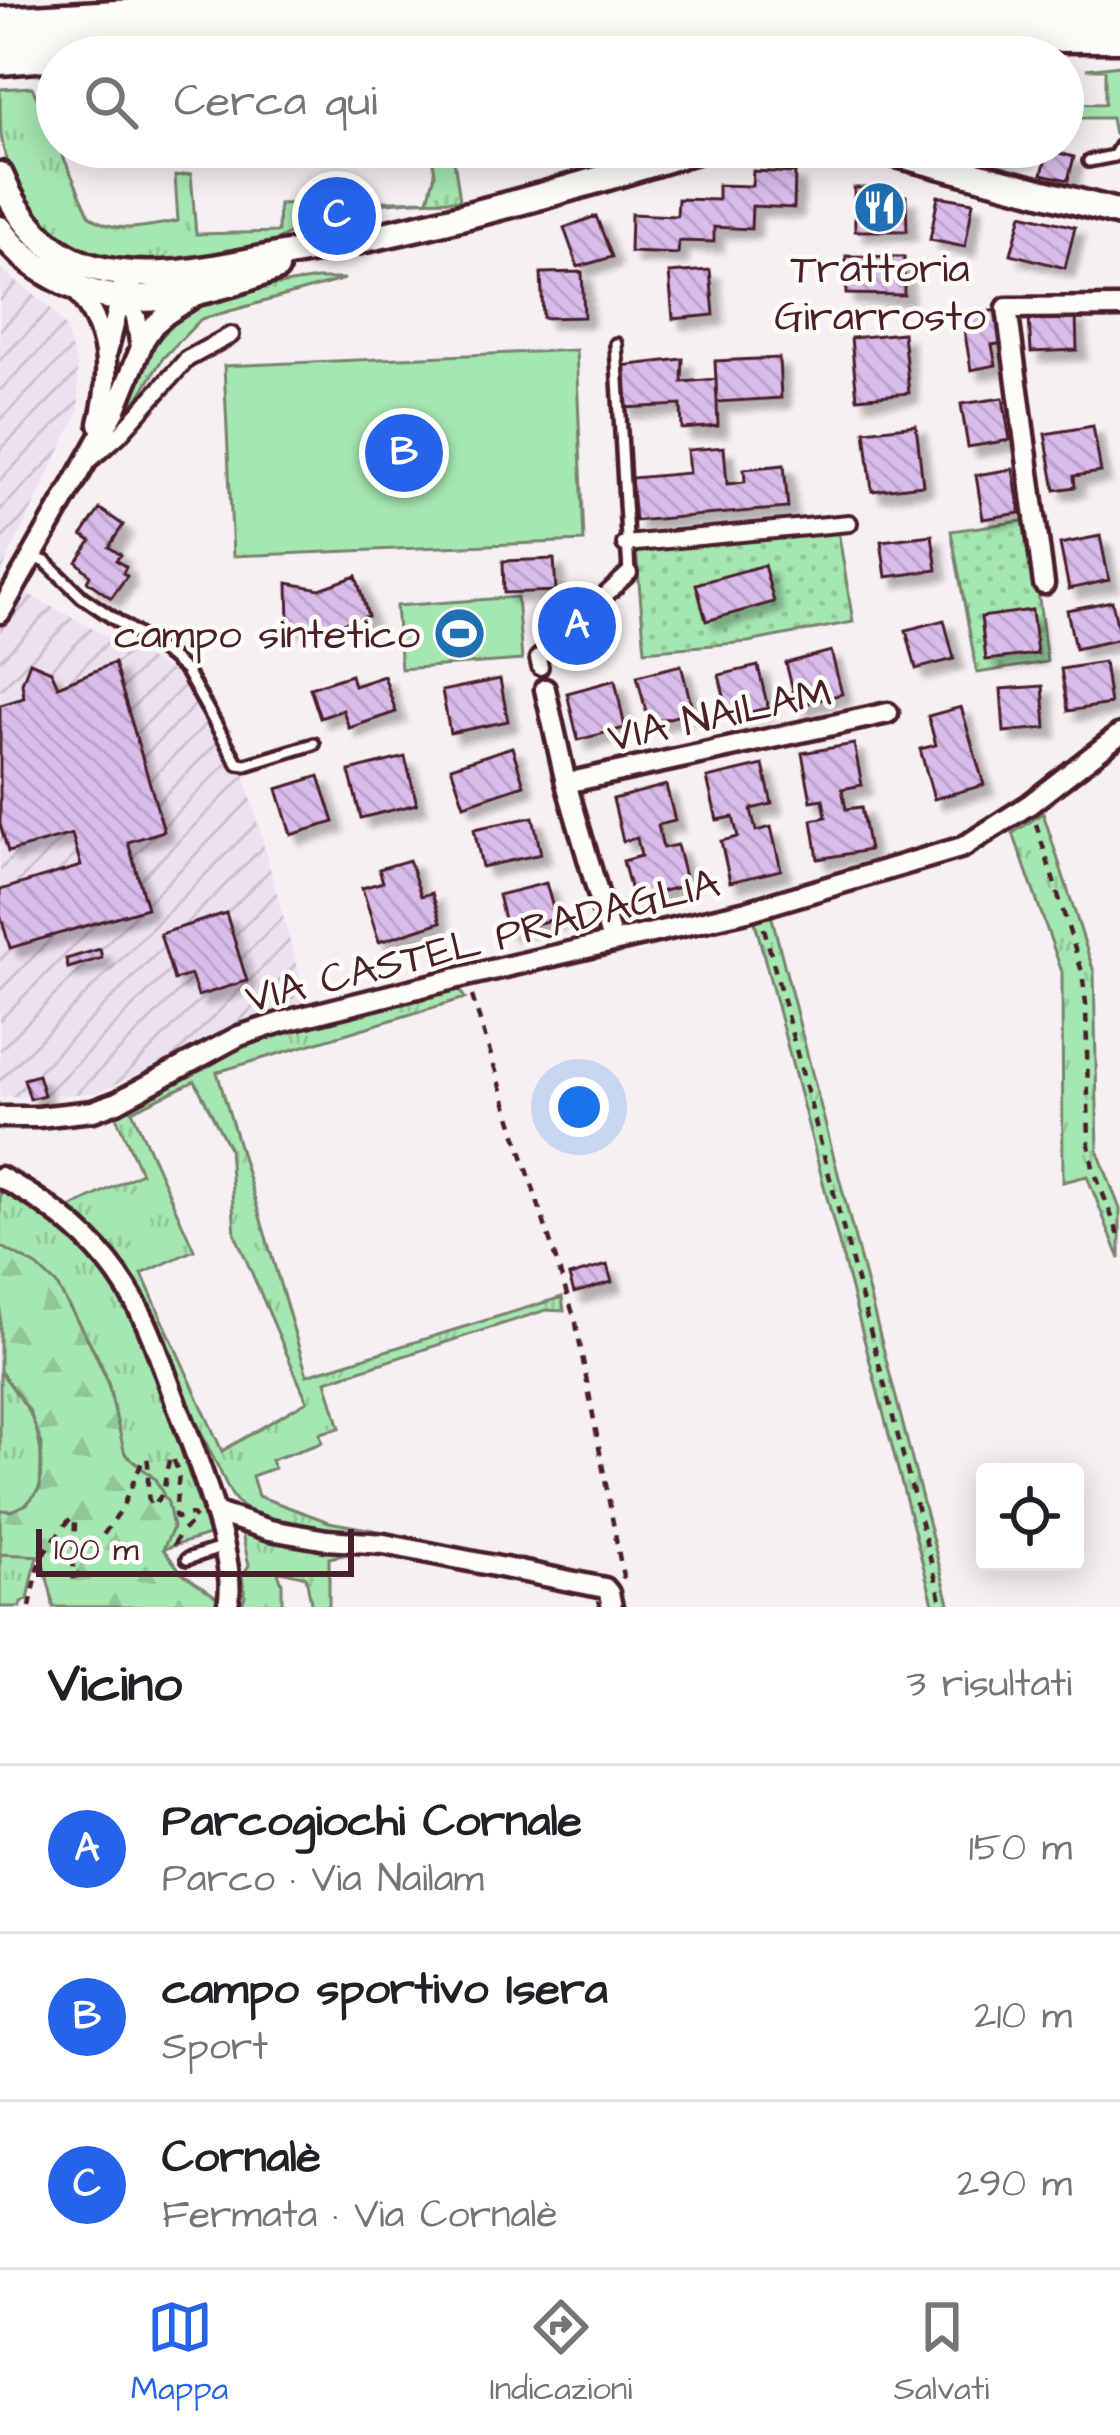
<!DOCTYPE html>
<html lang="it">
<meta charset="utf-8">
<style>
body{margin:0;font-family:"Architects Daughter",sans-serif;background:#f2f2f2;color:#202124}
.controls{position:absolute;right:36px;bottom:36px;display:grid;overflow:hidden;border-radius:12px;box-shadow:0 6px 30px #0003}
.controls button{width:108px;height:108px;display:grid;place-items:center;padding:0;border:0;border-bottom:3px solid #e0e0e0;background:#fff;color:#202124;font:60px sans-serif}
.scale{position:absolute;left:36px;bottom:30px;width:318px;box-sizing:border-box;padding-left:12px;border:6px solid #4a1f2b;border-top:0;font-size:33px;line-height:42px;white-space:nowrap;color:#4a1f2b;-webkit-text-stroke:9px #fdfcf7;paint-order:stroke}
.you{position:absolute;left:579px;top:1107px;width:42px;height:42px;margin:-30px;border:9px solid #fff;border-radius:50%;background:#1a73e8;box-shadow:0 0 0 18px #1a73e833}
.badge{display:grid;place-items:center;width:78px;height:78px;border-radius:50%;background:#2563eb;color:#fff;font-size:39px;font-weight:700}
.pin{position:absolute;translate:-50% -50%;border:6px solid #fff;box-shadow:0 3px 12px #0006}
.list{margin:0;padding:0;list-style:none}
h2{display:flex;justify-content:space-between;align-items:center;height:156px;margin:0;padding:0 48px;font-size:51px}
h2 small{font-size:39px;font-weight:400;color:#757577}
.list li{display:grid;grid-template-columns:78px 1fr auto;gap:36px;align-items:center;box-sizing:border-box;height:168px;padding:0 48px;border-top:3px solid #e0e0e0}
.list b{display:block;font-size:45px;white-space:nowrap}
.list p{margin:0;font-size:39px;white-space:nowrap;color:#757577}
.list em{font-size:39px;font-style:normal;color:#757577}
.icon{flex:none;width:66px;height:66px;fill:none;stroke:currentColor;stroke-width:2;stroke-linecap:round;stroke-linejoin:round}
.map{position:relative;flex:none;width:1120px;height:1607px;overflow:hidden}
.search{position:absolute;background:#fff;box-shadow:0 6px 30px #0003;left:36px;right:36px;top:36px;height:132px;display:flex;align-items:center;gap:30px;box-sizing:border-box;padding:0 42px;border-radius:66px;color:#757577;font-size:45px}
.sheet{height:660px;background:#fff}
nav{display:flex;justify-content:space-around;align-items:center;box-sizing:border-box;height:168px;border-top:3px solid #e0e0e0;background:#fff;font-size:33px;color:#757577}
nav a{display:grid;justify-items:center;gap:6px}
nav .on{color:#2563eb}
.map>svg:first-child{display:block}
.industrial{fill:url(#industrial-furrows)}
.grass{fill:url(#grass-tufts);stroke:#78836e;stroke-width:3;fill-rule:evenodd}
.forest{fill:url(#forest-firs);stroke:#78836e;stroke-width:3}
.garden{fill:url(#garden-dots);stroke:#78836e;stroke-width:3}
.pitch{fill:#a5e7b1;stroke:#78836e;stroke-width:3}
.building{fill:url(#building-back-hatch);stroke:#4a1f2b;stroke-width:3;filter:url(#shadow)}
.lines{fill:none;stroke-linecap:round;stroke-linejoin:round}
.service-casing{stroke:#4a1f2b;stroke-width:18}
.pedestrian-casing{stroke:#4a1f2b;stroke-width:22}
.minor-casing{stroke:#4a1f2b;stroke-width:27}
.tertiary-casing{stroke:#4a1f2b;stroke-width:33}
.motorway-casing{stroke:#4a1f2b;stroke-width:45}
.path{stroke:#4a1f2b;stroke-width:4.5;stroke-dasharray:9 9;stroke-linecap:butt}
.service{stroke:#fdfcf7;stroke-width:9}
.pedestrian{stroke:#fdfcf7;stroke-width:14}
.minor{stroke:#fdfcf7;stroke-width:18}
.tertiary{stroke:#fdfcf7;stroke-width:24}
.motorway{stroke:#fdfcf7;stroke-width:36}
.labels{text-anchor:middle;stroke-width:9;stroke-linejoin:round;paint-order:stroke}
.poi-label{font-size:42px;fill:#4a1f2b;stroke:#fdfcf7}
.street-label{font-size:42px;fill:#4a1f2b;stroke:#fdfcf7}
</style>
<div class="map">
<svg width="1120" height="1607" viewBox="0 0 1120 1607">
<defs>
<pattern id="industrial-furrows" width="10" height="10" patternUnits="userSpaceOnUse" patternTransform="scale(3)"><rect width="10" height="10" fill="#ede0f1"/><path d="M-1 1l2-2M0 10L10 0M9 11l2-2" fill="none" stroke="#cdc0cf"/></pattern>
<pattern id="grass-tufts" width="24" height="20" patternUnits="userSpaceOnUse" patternTransform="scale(3)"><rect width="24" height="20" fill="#a5e7b1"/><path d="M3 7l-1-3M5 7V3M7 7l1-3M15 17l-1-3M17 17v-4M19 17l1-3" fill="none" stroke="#90c698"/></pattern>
<pattern id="forest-firs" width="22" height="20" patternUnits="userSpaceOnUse" patternTransform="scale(3)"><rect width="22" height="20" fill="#a5e7b1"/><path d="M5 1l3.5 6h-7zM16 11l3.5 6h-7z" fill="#90c698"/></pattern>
<pattern id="garden-dots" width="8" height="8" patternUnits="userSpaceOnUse" patternTransform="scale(3)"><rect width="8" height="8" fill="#a5e7b1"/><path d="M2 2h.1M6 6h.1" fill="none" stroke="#90c698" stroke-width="1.8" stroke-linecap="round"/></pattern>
<pattern id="building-back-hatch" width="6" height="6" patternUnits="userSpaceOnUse" patternTransform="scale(3)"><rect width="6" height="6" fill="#d9bcea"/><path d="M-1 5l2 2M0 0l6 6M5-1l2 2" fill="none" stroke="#bca1c9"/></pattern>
<filter id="shadow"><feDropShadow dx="9" dy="9" stdDeviation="3" flood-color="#0004"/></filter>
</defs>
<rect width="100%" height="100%" fill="#f6eff4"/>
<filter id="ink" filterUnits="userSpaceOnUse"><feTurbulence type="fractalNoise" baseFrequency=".00833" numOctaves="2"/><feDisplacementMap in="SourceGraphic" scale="24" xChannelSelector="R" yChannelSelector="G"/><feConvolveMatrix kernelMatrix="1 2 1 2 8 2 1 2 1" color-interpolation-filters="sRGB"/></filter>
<g filter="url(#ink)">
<!-- industrial -->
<path class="industrial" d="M0 269 50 307 65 327 77 367 79 411 0 575Z
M0 579 177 674 232 730 308 1007 239 1028 96 1093 0 1097Z"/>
<!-- grass -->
<path class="grass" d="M1120 65V134H1114L1111 118H1064L1063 103 1105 104V69H1086Z
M32 87 90 216C116 236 148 226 178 221L175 176 191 174 196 234 278 232 279 204 428 200 435 174 431 147H452L460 200C426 200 391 201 358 207 341 211 322 215 306 224 292 231 280 241 265 245 155 276 22 277 1 135 0 120 0 104 0 89Z
M317 279H345L201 319 163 358 130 411C129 390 140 367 151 350 193 290 250 290 317 279Z
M570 593 610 594 611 603 594 613 595 648 578 652 561 637 559 615 571 602Z
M1043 813 1094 972 1098 1152 1120 1209V1259L1087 1176 1063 1182 1062 972 1013 833Z
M771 914 950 1607H934L754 918Z
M457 987 465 998 217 1072 307 1375 562 1297 564 1311 546 1310 326 1381 340 1428 320 1433 322 1443 271 1460 274 1468 252 1476 258 1496 329 1522 390 1533C349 1531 279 1532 245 1509 229 1498 225 1479 216 1463 170 1376 153 1271 70 1208L141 1173 114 1112 244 1043ZM195 1081 229 1148 235 1234 307 1401 222 1451 142 1274 194 1250 132 1111Z
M0 1188C112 1247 141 1322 177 1438 187 1470 199 1502 209 1535L163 1549 155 1479C146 1472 132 1464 126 1455 117 1441 113 1400 108 1382 93 1337 42 1265 0 1246Z
M0 1371C26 1402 43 1427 41 1468 41 1480 42 1486 34 1496 25 1507 15 1512 0 1510Z
M245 1529 358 1552 329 1558V1607H312L306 1577 277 1570 282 1583V1607H241L245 1596 242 1576 249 1565 242 1533Z
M0 1554 42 1555 36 1560 28 1600 21 1602 20 1607H0Z"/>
<!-- forest -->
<path class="forest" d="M0 1246 37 1266 56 1284 90 1343 107 1380 125 1454 155 1479 168 1503 173 1528 163 1549 182 1573 218 1598 214 1607H53C52 1588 44 1574 42 1556L0 1554V1510L11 1511 27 1504 40 1488 42 1444 29 1410 0 1371Z"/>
<!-- garden -->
<path class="garden" d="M1029 520 1047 662 977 673 951 531Z
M838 530 853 622 748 642 645 651 636 548Z"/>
<!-- pitch -->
<path class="pitch" d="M576 350 584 541 233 556 224 366Z
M517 597 522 660 401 669 396 606Z"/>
<!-- building -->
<path class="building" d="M981 147H1024V156H998V161H981Z
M1048 150 1074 157 1068 180 1042 174Z
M753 171 795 173 794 208 752 206 751 229 714 227V242L679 241 678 254 630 252 631 214 677 216 678 199 718 200V185L752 186Z
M854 188H875V197L906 196 907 231H855Z
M938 196 973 202 965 247 930 240Z
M1022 214 1075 227 1065 268 1011 254Z
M596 216 612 257 578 267 564 228Z
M846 256 904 257V295L846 294Z
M710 270 714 315 673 319 669 273Z
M582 272 584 317 543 318 541 273Z
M997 310 1003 343 992 345 996 365 971 370 962 316Z
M1076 315 1077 350 1031 352 1029 317Z
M903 333 909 393 857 398 851 338Z
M779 358 781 398 717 402 715 361Z
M683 359 682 382 716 379 718 426 682 429 681 405 623 408 620 366Z
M1003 398 1010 440 968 447 961 404Z
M916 425 923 485 872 491 865 431Z
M1093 426 1101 472 1074 476 1075 487 1055 490 1045 434Z
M724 447 727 484 745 482 744 469 784 465 788 508 635 521 631 478 689 473 687 450Z
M1013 469 1020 513 983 519 976 475Z
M100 509 123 525 109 547 121 555 116 560 126 567 123 573 127 576 111 598 87 581 90 575 77 562 91 541 82 535Z
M932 535 937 570 886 577 881 541Z
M1100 536 1109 580 1069 589 1060 544Z
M554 559 556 591 504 593 503 561Z
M764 565 774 602 706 621 696 584Z
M356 576 368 616 329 627 289 625 288 583 320 589Z
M1112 601 1120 639 1075 649 1067 610Z
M1032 610 1037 654 986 660 981 617Z
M944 620 954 659 916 669 906 630Z
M831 651 842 694 797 706 786 663Z
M30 662 51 671 58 686 114 663 164 831 128 842 147 908 10 948 0 914V890L81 866 72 834 8 852 0 824V705L24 698 22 683Z
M1104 662 1110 704 1068 711 1061 669Z
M681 665 693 712 649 723 637 676Z
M758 666 768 708 729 717 719 675Z
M351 675 354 686 384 676 396 712 349 728 343 710 320 718 310 688Z
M500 679 508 721 450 733 442 691Z
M615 680 625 728 578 740 567 693Z
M1043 686 1046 728 1004 732 1001 689Z
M961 707 984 785 934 799 920 749 936 745 928 716Z
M854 744 862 785 842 789 846 809 861 807 869 850 818 859 812 820 826 817 823 799 811 801 802 753Z
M512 747 524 785 464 805 451 767Z
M405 757 417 804 361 818 349 771Z
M763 765 772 804 751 809 756 831 771 827 781 870 730 882 721 841 738 837 733 817 717 820 707 778Z
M319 776 334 822 291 835 277 789Z
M666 785 675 821 658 825 663 848 677 845 687 885 633 899 623 861 641 856 637 838 623 841 613 799Z
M533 817 541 854 482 867 474 829Z
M409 860 421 896 432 893 441 922 379 942 362 888 383 882 379 869Z
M546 883 556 919 507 931 498 895Z
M226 913 247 981 198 996 191 975 174 980 160 934Z
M100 949 102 958 68 968 66 959Z
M38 1075 44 1095 30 1099 24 1079Z
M607 1265 612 1282 574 1293 569 1276Z"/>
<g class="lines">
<defs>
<path id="service" d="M1089 161 1114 156 1120 146
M616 344 629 573
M32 557 46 562 82 597 169 656 186 671 238 764 246 765 314 744
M187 1559 224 1547"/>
<path id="pedestrian" d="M90 460 118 436 187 359 231 335
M625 544 849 523
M540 667 538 658 629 573"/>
<path id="minor" d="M75 288C110 333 112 370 99 424
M121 290 136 317 141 347
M107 352 118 309 133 291
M1044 584 1007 308 1120 307
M0 613 116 409 144 340 154 325 166 315 197 295
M545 689 566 783 612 941
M566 783 888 713
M0 1117H38L93 1111 117 1102 239 1036 282 1022 466 976 747 911 963 847 1030 804 1120 734
M0 1177C41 1199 78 1225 108 1262 121 1278 134 1299 143 1317 154 1338 161 1363 170 1386 187 1432 242 1564 227 1607
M214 1512 270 1530 327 1540 384 1544 605 1588 609 1593 612 1607"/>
<path id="tertiary" d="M870 147 1120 213
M0 175C17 218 49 256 95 268 156 284 217 267 277 256 422 231 565 192 705 147
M0 229C15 251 34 266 57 278 127 318 205 293 276 268"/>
<path id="motorway" d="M0 26 401 2 1120 6
M0 56 179 41 398 31 1120 33"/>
</defs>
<!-- service casing -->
<use href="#service" class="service-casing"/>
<!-- pedestrian casing -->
<use href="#pedestrian" class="pedestrian-casing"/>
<!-- minor casing -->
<use href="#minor" class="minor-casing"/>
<!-- tertiary casing -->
<use href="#tertiary" class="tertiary-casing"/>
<!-- motorway casing -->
<use href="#motorway" class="motorway-casing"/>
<!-- path -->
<path class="path" d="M1036 824 1082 972 1086 1004 1089 1145 1093 1168 1120 1238
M764 928 943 1607
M472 996 576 1323 624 1582
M30 1607 39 1565 45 1551 69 1520 72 1517 75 1521 73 1577 77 1576 91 1552 121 1510 143 1460 147 1458C151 1474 144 1490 151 1506 171 1493 161 1473 172 1456L179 1473 175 1515 176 1518 191 1514 196 1519 179 1534 174 1545 179 1551"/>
<!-- service -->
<use href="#service" class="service"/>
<!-- pedestrian -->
<use href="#pedestrian" class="pedestrian"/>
<!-- minor -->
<use href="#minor" class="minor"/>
<!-- tertiary -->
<use href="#tertiary" class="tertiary"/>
<!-- motorway -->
<use href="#motorway" class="motorway"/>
</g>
</g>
<!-- icons -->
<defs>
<symbol id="restaurant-disc" viewBox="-11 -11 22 22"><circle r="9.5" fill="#1f6fb2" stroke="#fdfcf7"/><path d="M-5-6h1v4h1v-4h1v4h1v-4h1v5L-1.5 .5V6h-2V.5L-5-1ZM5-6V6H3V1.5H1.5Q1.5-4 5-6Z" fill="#fff"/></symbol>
<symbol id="stadium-disc" viewBox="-11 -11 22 22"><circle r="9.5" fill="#1f6fb2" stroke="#fdfcf7"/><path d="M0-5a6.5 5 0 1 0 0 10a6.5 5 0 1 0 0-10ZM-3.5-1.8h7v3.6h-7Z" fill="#fff"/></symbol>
</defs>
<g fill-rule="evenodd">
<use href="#restaurant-disc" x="850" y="178" width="59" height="59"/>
<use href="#stadium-disc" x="430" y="604" width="59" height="59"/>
</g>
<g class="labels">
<!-- poi labels -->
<g class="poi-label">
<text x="880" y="282">Trattoria<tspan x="880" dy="48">Girarrosto</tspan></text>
<text x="420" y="648" text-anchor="end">campo sintetico</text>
</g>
<!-- street labels -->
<g class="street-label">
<text transform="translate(719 713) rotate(-12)" y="15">VIA NAILAM</text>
<text transform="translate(482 939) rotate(-14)" y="15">VIA CASTEL PRADAGLIA</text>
</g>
</g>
</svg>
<div class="controls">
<button><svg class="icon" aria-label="locate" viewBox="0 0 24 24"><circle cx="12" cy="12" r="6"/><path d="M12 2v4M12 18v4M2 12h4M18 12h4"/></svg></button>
</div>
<div class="scale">100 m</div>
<div class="you"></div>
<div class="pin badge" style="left:577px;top:626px">A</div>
<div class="pin badge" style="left:404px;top:453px">B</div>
<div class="pin badge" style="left:337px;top:216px">C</div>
<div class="search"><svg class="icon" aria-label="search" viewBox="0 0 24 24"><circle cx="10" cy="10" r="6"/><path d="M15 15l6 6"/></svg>Cerca qui</div>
</div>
<section class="sheet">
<h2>Vicino<small>3 risultati</small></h2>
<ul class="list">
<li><span class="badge">A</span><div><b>Parcogiochi Cornale</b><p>Parco · Via Nailam</p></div><em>150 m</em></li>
<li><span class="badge">B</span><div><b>campo sportivo Isera</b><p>Sport</p></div><em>210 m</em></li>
<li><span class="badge">C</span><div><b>Cornalè</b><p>Fermata · Via Cornalè</p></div><em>290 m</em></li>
</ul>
</section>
<nav>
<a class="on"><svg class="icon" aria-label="map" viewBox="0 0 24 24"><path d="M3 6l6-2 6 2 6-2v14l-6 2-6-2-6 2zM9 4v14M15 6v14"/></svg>Mappa</a>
<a><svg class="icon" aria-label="directions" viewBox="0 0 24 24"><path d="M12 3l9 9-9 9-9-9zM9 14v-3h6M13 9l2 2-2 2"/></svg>Indicazioni</a>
<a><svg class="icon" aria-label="saved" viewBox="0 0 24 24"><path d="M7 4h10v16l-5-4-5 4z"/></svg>Salvati</a>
</nav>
